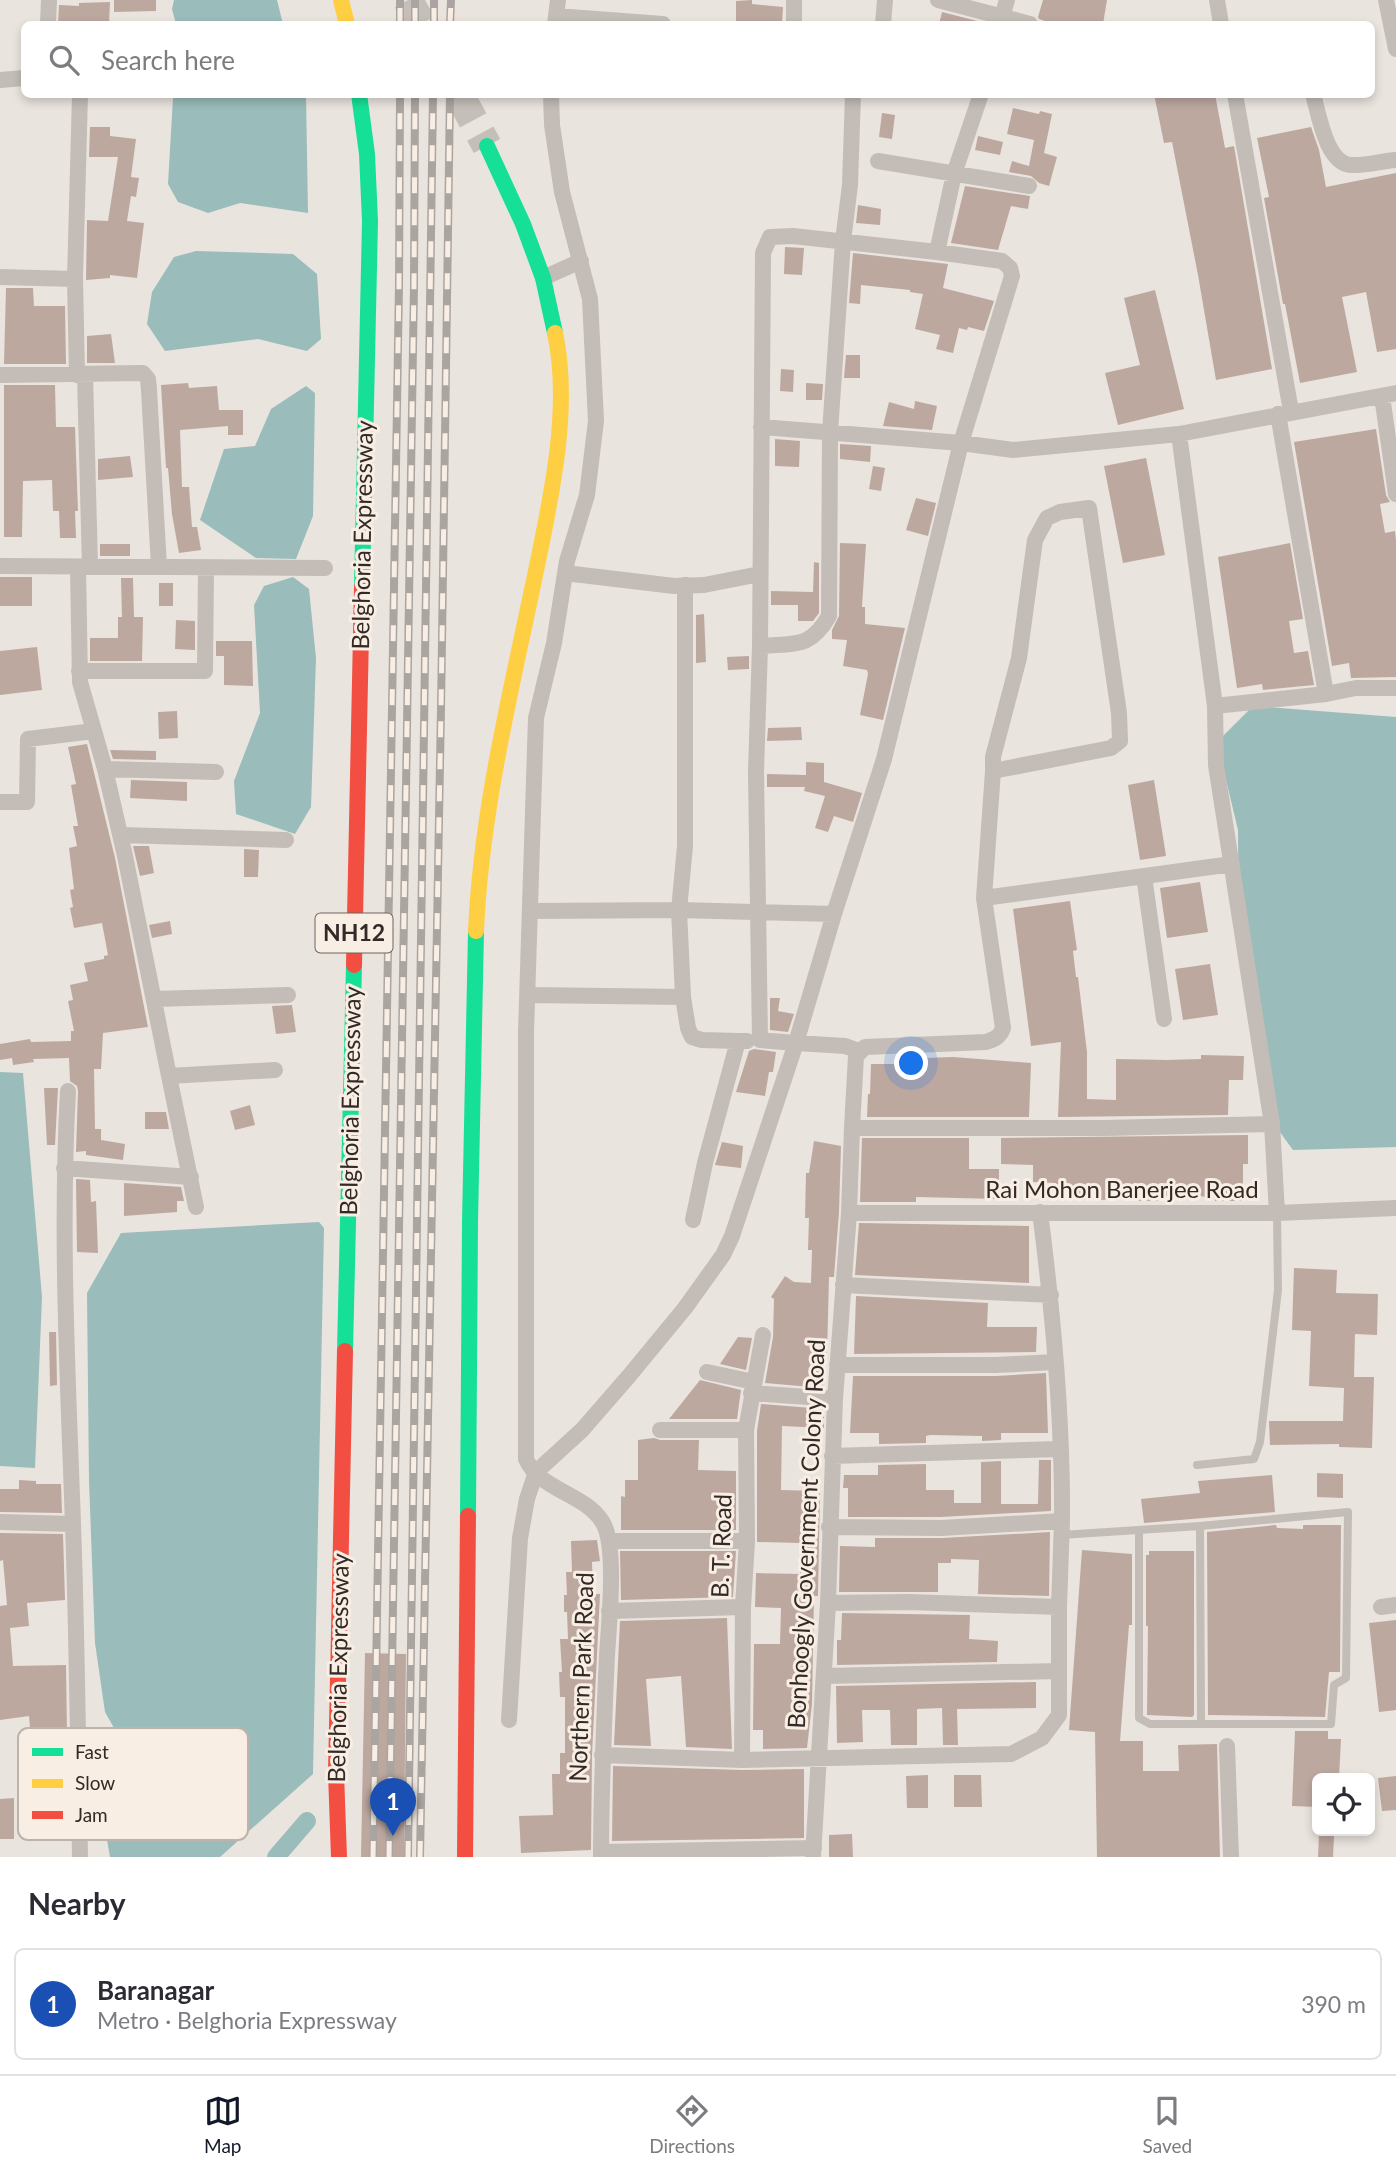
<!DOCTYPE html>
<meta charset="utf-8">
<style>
body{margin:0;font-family:Lato,sans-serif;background:#f7f7f7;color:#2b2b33}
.controls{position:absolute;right:21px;bottom:21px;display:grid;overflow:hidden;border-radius:10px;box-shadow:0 4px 10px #0003}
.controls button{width:63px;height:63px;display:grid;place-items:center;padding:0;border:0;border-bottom:2px solid #e1e1e2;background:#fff;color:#2b2b33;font:35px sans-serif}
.you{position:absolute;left:912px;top:1064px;width:24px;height:24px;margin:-18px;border:5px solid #fff;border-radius:50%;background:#1a73e8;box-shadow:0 0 0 10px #1a73e833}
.badge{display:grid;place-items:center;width:46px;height:46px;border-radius:50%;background:#111827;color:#fff;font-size:23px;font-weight:700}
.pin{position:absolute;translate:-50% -58px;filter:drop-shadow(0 2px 4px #0008)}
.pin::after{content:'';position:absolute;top:37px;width:24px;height:21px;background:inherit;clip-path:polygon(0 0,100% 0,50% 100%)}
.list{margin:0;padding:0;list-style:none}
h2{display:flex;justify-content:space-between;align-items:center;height:91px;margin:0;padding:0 28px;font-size:30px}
h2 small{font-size:23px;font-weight:400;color:#7c7c81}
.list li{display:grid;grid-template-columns:46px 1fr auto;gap:21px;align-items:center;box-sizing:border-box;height:112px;margin:0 14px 14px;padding:0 14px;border:2px solid #e1e1e2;border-radius:10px}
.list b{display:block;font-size:26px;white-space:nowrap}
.list p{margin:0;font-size:23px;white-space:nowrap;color:#7c7c81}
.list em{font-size:23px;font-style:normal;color:#7c7c81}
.icon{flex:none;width:38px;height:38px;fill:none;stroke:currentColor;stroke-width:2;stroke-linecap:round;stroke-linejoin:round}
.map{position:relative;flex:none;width:1396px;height:1857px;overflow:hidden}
.search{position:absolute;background:#fff;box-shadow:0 4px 10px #0003;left:21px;right:21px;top:21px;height:77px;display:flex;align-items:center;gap:18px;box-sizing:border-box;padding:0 24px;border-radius:10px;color:#7c7c81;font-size:26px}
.sheet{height:217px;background:#fff}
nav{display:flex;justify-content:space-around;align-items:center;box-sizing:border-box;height:98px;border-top:2px solid #e1e1e2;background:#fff;font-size:19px;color:#7c7c81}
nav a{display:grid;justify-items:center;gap:4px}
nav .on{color:#111827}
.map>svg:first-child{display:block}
.water{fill:#9abcba}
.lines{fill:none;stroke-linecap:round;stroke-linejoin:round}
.canal{stroke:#9abcba;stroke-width:18}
.building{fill:#bda8a0}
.highway-tunnel{stroke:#c5bfb9;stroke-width:30;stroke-dasharray:30 15;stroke-linecap:butt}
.lane{stroke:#c3bcb7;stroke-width:8}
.street{stroke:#c3bcb7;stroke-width:16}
.fast{stroke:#16e098;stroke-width:16}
.slow{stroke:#ffcf43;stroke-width:16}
.jam{stroke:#f24e42;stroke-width:16}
.rail-casing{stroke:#aba5a1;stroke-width:8}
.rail{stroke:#f8eee4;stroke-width:5;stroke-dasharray:16;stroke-linecap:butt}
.labels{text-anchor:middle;stroke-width:6;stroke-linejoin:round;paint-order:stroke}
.shield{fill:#f8eee4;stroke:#6e645f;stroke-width:2}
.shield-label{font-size:23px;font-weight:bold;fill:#332926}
.street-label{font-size:24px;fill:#332926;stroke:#f8eee4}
.key{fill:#f8eee4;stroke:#bdb3ab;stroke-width:2}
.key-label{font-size:19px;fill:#332926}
</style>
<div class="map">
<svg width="1396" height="1857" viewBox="0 0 1396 1857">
<rect width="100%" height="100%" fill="#eae4de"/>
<!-- water -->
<path class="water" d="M174 0H277L283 24H176L172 9Z
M176 95H306L308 213 240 203 208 213 178 202 168 184 173 98Z
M196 251 293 254 317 274 321 339 307 351 258 339 165 351 147 324 152 292 174 257Z
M306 386 315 393 313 516 296 559 256 558 200 520 224 449 255 446 271 409Z
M293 577 309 589 316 658 311 807 295 834 236 814 234 781 260 713 254 605 264 586Z
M1253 706 1396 717V1147L1293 1150 1266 1113 1239 943 1238 830 1217 742Z
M0 1072 23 1073 42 1297 35 1468 0 1466Z
M319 1222 324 1228 313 1774 220 1857H110L105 1828 122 1787 136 1790 152 1759 127 1751 105 1712 95 1643 89 1480 87 1293 121 1233Z"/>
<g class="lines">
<!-- canal -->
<path class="canal" d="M276 1857 307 1821"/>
</g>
<!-- building -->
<path class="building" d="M114 0H156V11L114 12Z
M752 0V4L783 7 782 24 736 22V1Z
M1043 0H1107L1103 24H1054L1039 19 1038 17Z
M110 2 109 24H58L59 5 79 6V3Z
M942 12 989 24H939Z
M1154 94H1215L1225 148 1234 146 1272 369 1216 380 1198 275 1172 142 1164 143Z
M1013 108 1039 114 1040 111 1052 114 1044 153 1057 157 1049 186 1039 183 1031 176 1009 172 1012 161 1029 166 1034 140 1007 134Z
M882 113 895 115 892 139 879 137Z
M90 127H110V136L136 139 131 177 139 178 136 197 131 196 127 221 144 223 137 278 110 275V278L86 280 87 220 108 221 118 157H89Z
M1311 127 1319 150 1326 187 1396 173V349L1377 352 1366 292 1342 297 1357 372 1300 383 1285 304H1283L1264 198 1269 197 1257 138Z
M978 136 1003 142 1000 155 975 150Z
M965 186 1030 196 1028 209 1011 206 998 250 951 243Z
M858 205 881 209 880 225 856 223Z
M785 247 804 248 802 275 784 274Z
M853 253 948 264 943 288 994 301 984 331 968 327 967 330 959 328 953 353 936 349 940 335 915 329 923 294 910 292V290L861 285 860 304 849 303Z
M6 288H33L34 306H65L66 364H4Z
M1155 290 1184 409 1118 425 1105 373 1140 365 1124 298Z
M111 334 115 363H87V336Z
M846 355H860V378H844Z
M781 369 794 370 793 392 780 391Z
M188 383 189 388 217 386 219 410H243V435H228V426L180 430 182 487H189L192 527H197L201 550 179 553 172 514 168 468H166L161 385Z
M806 383 823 384 822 400H806Z
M4 385H55L56 427H75L78 511H75L76 538H60L59 511H53L52 480 23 481 22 537H4Z
M915 401 937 406 932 430 883 426 889 402 914 409Z
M1376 429 1386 495 1390 502 1380 504 1385 533 1395 531 1396 540V677L1351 678 1349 663 1332 666 1294 442Z
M775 439 800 441 799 467 775 466Z
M840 444 871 446 870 462 840 459Z
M130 456 133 477 98 480V459Z
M1146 458 1165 555 1123 563 1104 466Z
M873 466 885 468 881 491 869 489Z
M916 498 936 503 928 536 906 530Z
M840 543 866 544 862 607H865V624L905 628 883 720 860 715 868 674 867 670 843 666 847 640 832 639V630L839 616Z
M1290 543 1303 619 1289 621 1294 653 1308 651 1314 685 1263 690 1262 684 1237 688 1218 557Z
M100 544H130V556H100Z
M814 562 819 563V613L813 621H798V605H771V591L813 592Z
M0 577H32V606H0Z
M121 578H133L134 617H143L142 661H90V638H118V617H122Z
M159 583H173V606H159Z
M704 614 706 662 696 663V615Z
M176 620 195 621V650L175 649Z
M216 641H252L253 686 224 685V656H216Z
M37 647 42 690 0 695V651Z
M749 656V669L728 670 727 657Z
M177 711 178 738 159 739 158 712Z
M801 727 802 740 767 741 768 728Z
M87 744 115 858 148 1027 103 1033 101 1069H94L95 1129H101V1140L125 1144 123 1160 86 1155V1151L76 1152 78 1091 77 1086 70 1081 69 1058 33 1059 34 1062 13 1065 12 1058 0 1060V1044L30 1039 31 1042 71 1041V1031H74L68 1001 73 1000 70 985 88 981 84 963 104 959V956L108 955 102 923 74 928 70 908 73 907 70 890 74 889 69 848 77 846 73 826H78L71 785 76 784 68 747Z
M110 750 156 751V760L113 759Z
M806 762 824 763V782L862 793 853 822 834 816 828 832 815 828 825 796 804 791 805 787H767V774L806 775Z
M131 780 187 782V801L130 798Z
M1154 780 1166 856 1140 860 1128 785Z
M133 846H149L154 873 140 876Z
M244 849 259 850 258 877H244Z
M1200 882 1208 932 1167 938 1160 888Z
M1070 901 1077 950 1073 951 1076 977H1078L1087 1052V1099L1116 1100V1059L1167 1060 1201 1059V1055L1244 1056 1243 1080H1229L1228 1115 1058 1117 1061 1042 1031 1046 1013 909Z
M170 921 172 934 152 938 149 925Z
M1210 964 1218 1015 1183 1020 1175 969Z
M770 998H780L778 1011 794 1014 788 1032 770 1030Z
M292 1005 296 1032 276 1034 272 1006Z
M754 1049 776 1052 773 1072H769L765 1096 736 1092 749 1051Z
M953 1057 1031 1063 1029 1117H867L868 1094H870L871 1064H925V1058Z
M44 1088H58L55 1145H47Z
M250 1105 255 1125 235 1130 230 1111Z
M145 1112H166L169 1129H145Z
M1248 1135V1164H1243V1201H1215V1197L1189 1196H1158V1201H1137V1198H1106V1200L1056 1198V1183L1033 1182V1165L1001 1164V1138Z
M862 1138H969V1169H999V1199L916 1197V1202H860Z
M814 1141 841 1146 839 1212 834 1277H829L827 1356H824L823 1388 765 1383 773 1337 774 1299 771 1297 785 1276 794 1282 811 1283 812 1250H808L809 1218H805L806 1173H809Z
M722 1142 743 1146 741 1168 715 1165Z
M76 1179 90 1180 91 1202 96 1201 98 1253 77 1252Z
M124 1183 181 1187 184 1201H177V1212L124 1216Z
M859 1223 1029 1226V1283L855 1275Z
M1294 1268 1337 1270 1336 1293 1378 1294 1377 1335 1355 1334 1354 1377H1374L1372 1448 1339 1447V1444L1270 1445 1269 1421H1343L1344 1388 1309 1386 1311 1331 1292 1330Z
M856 1296 988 1303 987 1327H1037L1036 1352 854 1354Z
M49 1332H56L57 1385 50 1386Z
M738 1337 752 1338 746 1370 720 1364Z
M1046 1373 1048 1433H1001V1440L982 1441V1436L930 1435 926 1436V1443L879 1444V1433H850L853 1376H996Z
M700 1380 741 1390 737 1419H669Z
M761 1404 824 1409V1428L782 1426 781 1490 820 1491 818 1596H814L812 1704 807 1748 763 1749V1730H753L754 1644H780L781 1608 755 1607 756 1573 800 1574 801 1543 757 1542V1431Z
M654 1438 660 1440H699L698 1470 736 1471V1530H621V1496L625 1497V1480H638V1440Z
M1039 1460H1051V1511L941 1517H848V1488H843L844 1475H878V1465L926 1464V1490H954V1503H981V1462L1001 1461V1504H1038Z
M1317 1473 1343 1474V1498L1317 1497Z
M1272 1475 1275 1512 1144 1523 1141 1499 1200 1493 1198 1481Z
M19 1480 36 1481V1484H61L62 1513 0 1512V1489H19Z
M1276 1525 1277 1528 1303 1529V1525H1341L1340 1672H1329L1325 1717 1208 1715 1207 1532Z
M1050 1532 1049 1596 978 1594 979 1560 951 1559V1563H938V1592H839L840 1546 875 1547V1538H942Z
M0 1533 63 1534 65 1600 27 1603 29 1626 10 1628 13 1666 66 1665 67 1734 31 1738 29 1716 0 1720V1606L7 1605 3 1560 0 1561Z
M597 1540 600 1561 592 1562 593 1594H600L592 1755 591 1850 521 1853 519 1816 553 1815 552 1774H560V1753H565V1697H560L559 1672H562L560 1639H568L567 1612H564V1595H567L566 1572H572L571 1541Z
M1082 1550 1132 1554V1625H1129L1120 1741H1143V1771H1179L1178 1745 1217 1744 1220 1857H1097L1095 1732 1069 1730Z
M620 1551H736L733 1597 621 1600Z
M1149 1551H1194V1715L1192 1717 1147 1715 1148 1626H1146V1555H1149Z
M842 1613 970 1615 969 1639 998 1641 997 1662 837 1665V1640H841Z
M727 1618 732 1749 686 1747 681 1676 646 1679 651 1746 614 1745 620 1621Z
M1396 1620V1710L1379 1712 1369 1623Z
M365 1653 406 1654 404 1857H361Z
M1036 1682V1708L957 1709 958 1745H943L942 1708 917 1709V1745H891L890 1710H862L863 1742 837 1743 836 1686Z
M1295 1731H1328V1739H1341L1339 1778H1317V1807L1292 1806Z
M613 1766 742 1770 804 1769V1838L612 1841Z
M928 1775V1808H907L906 1776Z
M954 1775H981L982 1807H954Z
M1396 1776V1810L1382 1811 1378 1778Z
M14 1798V1839H0V1799Z
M852 1834 853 1857H829V1835Z
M1319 1834 1334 1835 1333 1857H1318Z"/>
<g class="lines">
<!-- highway-tunnel -->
<path class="highway-tunnel" d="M408 0 421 24
M459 94 487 146"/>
<!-- lane -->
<path class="lane" d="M1197 1465 1254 1459 1260 1442 1278 1290 1277 1213
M1139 1531V1718L1150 1724H1331L1334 1685 1346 1678 1348 1512 1200 1526
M1061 1535 1200 1526 1201 1724"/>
<!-- street -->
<path class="street" d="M794 0V24
M938 0 1030 24
M1217 0 1221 24
M1386 0 1396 49
M556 16 663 24
M48 24 49 0
M555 24 558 0
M883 24 885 0
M1000 24 1007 0
M0 80 24 78
M551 94 552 125 562 192 590 299 596 421 587 495 567 561 554 643 536 718 526 1032V1459C540 1492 591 1494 605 1527 616 1554 609 1624 607 1655 604 1722 601 1789 601 1857
M981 94 954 174 937 252 1002 261 1010 268 1012 276 961 443 1013 450 1179 434
M1235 94 1291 411
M1313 94C1319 115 1326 163 1351 165 1365 166 1382 161 1396 160
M878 161 1029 186
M0 277 75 279 80 94
M543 278 581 261
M75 279 77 375
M0 375 143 373 148 379 149 390 159 567
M85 375 90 567
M1382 396 1396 494
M1278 414 1326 694
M761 427 961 443 884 759 834 914 796 1043 845 1046 859 1051
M0 566 325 568
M78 567 80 682 105 769 125 856 169 1076 275 1070
M565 573 674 586 704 585 760 574
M685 585V846L679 910 683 997 688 1028 692 1037 702 1040 738 1041
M760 646C795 643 810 649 829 616L830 432 843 241 850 185 853 94
M79 671H205L206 567
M1215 706 1326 694 1356 688H1396
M105 769 216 772
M0 802H27L28 739 94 731
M120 835 286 840
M1144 876 1164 1019
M984 898 993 771V757L1019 658 1035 540 1047 518 1060 512 1089 508 1119 713 1120 741 1111 748 993 771
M532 911 679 910 834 914
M528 995 683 997
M155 999 288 995
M169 1076 196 1207
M68 1091C60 1235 68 1379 73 1524 77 1635 78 1746 80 1857
M852 1128 856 1056 865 1047 986 1042C995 1039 1000 1037 1003 1028L984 898 1232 864
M64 1168 191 1177
M849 1213H1277L1396 1208
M1277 1213 1272 1124 1216 765 1215 706 1179 434 1396 393
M693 1220 705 1163 738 1041H747
M843 1285 1051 1295
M837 1365H996L1055 1362
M707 1372 754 1382
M751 1393 835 1399
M660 1430H746
M832 1456 1059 1449
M0 1522 73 1524
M829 1527 941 1528 1062 1521
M610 1541H747
M828 1603 908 1602 1059 1607C1060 1578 1061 1550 1062 1521 1063 1420 1053 1313 1040 1212
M1381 1607 1396 1605
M609 1611 743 1607
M824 1676 1059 1671
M509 1720 520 1538 527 1499 536 1472 582 1430 629 1376 685 1308 723 1255 732 1236 796 1043 760 1040 756 772 760 646 763 253 770 237 793 236 937 252
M1227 1746 1231 1857
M602 1755 742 1760 1011 1754 1042 1738 1059 1715V1607
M742 1760 743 1607 747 1541 746 1430 763 1335
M601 1852 814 1848
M813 1857 828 1603 835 1399 849 1213 852 1128H1104L1272 1124"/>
<!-- fast -->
<path class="fast" d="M359 94 367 154 370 221 362 587
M487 146 523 224 543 278 555 333
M345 1351 354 965
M468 1516 470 1222 476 931"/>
<!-- slow -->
<path class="slow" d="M341 0 347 24
M476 931C481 814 509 700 533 585 549 507 572 412 555 333"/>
<!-- jam -->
<path class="jam" d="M354 965 362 587
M339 1857 336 1773 345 1351
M465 1857 468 1516"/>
<defs>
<path id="rail" d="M400 24V0
M415 24V0
M434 24V0
M450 24 451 0
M373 1857 399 285 400 94
M389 1857 414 285 415 94
M408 1857 433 94
M420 1857 441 709 450 94"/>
</defs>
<!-- rail casing -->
<use href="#rail" class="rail-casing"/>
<!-- rail -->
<use href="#rail" class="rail"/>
</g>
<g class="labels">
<!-- shield labels -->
<rect class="shield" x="315.5" y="913.5" width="77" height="39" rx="5"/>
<g class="shield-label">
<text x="354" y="941">NH12</text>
</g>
<!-- street labels -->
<g class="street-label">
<text transform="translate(363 535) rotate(-89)" y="8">Belghoria Expressway</text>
<text transform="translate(351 1101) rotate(-89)" y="8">Belghoria Expressway</text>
<text x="1122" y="1198">Rai Mohon Banerjee Road</text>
<text transform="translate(807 1534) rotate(-87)" y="8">Bonhoogly Government Colony Road</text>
<text transform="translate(722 1546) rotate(-88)" y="8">B. T. Road</text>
<text transform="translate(339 1668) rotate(-89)" y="8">Belghoria Expressway</text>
<text transform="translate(582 1677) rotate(-88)" y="8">Northern Park Road</text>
</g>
</g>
<!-- legend -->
<rect x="18" y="1728" width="230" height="112" rx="10" class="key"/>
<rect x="32" y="1748" width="31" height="8" fill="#16e098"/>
<rect x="32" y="1779" width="31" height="9" fill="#ffcf43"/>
<rect x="32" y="1811" width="31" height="8" fill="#f24e42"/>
<g class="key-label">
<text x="75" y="1759">Fast</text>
<text x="75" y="1790">Slow</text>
<text x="75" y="1822">Jam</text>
</g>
</svg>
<div class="controls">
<button><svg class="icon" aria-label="locate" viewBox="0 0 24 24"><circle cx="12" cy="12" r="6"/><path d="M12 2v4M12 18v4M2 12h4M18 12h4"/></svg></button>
</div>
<div class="you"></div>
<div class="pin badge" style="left:393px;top:1836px;background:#1a4fb4">1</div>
<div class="search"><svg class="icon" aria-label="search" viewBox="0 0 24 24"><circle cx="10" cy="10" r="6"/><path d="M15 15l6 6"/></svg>Search here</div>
</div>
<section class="sheet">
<h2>Nearby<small></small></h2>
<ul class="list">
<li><span class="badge" style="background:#1a4fb4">1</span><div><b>Baranagar</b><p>Metro · Belghoria Expressway</p></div><em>390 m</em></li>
</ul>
</section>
<nav>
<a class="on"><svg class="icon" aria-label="map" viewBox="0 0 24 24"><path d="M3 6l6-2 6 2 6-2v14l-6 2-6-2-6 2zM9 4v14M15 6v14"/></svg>Map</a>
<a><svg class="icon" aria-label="directions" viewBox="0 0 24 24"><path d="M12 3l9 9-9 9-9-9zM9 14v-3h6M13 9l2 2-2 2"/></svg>Directions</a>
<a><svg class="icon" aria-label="saved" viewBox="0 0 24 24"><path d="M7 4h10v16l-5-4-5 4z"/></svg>Saved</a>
</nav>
